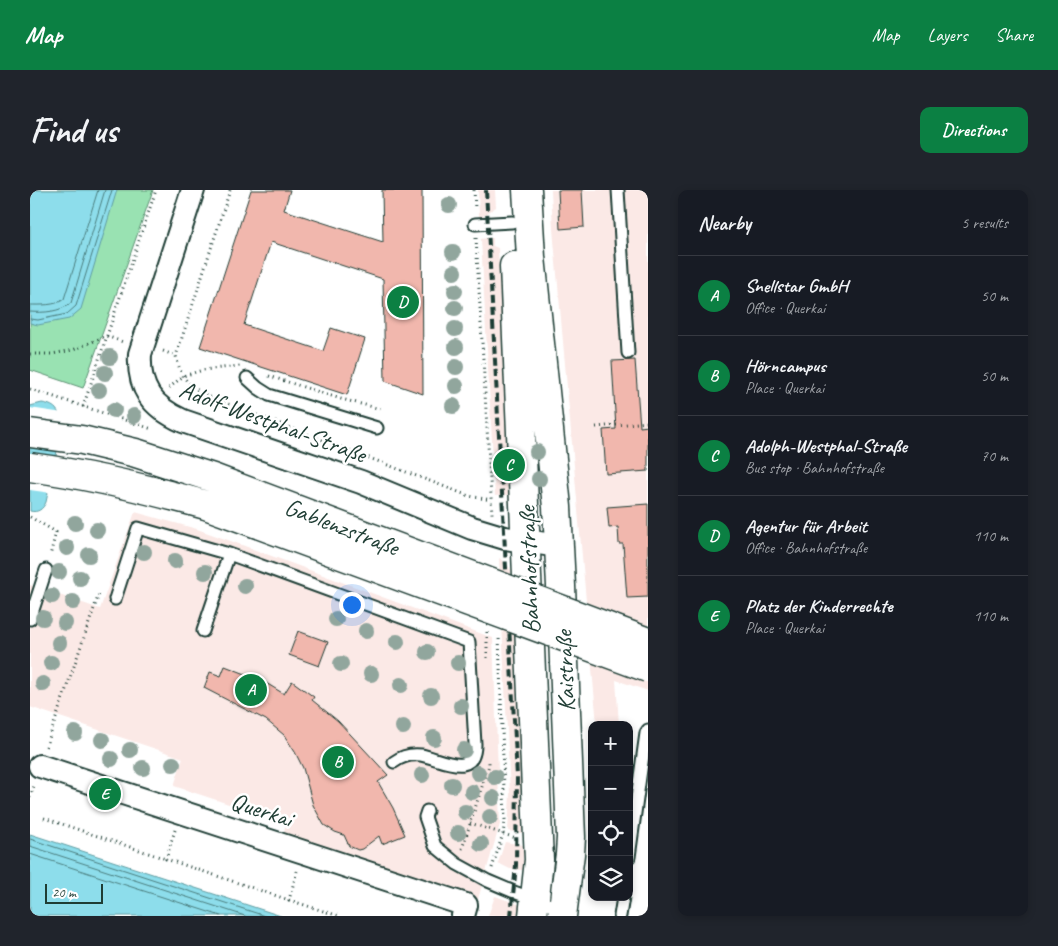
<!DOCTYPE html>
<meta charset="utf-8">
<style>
body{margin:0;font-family:Caveat,sans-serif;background:#20242c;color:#f1f3f6}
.controls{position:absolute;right:15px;bottom:15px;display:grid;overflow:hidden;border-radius:10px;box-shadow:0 2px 8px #0003}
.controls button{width:45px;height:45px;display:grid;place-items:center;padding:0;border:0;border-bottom:1px solid #363941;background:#171b24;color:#f1f3f6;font:25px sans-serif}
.scale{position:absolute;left:15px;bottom:12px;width:58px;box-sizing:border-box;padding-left:5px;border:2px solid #1f3d34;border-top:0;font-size:14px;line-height:18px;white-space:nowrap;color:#1f3d34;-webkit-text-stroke:4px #fff;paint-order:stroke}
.you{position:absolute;left:321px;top:414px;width:18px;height:18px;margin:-12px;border:4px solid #fff;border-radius:50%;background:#1a73e8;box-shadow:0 0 0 8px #1a73e833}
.badge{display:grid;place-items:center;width:32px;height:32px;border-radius:50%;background:#0b8043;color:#fff;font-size:16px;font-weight:700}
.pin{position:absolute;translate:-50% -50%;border:2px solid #fff;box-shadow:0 1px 5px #0006}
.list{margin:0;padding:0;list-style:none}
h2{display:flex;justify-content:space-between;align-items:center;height:65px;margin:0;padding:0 20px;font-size:21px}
h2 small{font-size:16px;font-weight:400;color:#9ea1a6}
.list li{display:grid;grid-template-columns:32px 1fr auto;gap:15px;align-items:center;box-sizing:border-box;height:80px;padding:0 20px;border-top:1px solid #363941}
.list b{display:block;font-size:19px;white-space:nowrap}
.list p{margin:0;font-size:16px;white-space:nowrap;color:#9ea1a6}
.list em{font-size:16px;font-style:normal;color:#9ea1a6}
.icon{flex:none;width:28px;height:28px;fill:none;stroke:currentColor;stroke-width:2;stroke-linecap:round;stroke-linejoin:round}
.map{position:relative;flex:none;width:618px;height:726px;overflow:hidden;border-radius:10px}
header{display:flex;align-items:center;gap:30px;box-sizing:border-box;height:70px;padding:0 25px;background:#0b8043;color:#fff}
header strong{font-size:24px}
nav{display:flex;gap:28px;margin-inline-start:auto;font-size:18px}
.intro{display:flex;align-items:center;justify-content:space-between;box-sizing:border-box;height:120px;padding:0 30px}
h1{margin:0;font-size:35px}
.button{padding:12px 22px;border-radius:10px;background:#0b8043;color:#fff;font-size:18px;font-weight:700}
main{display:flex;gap:30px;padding:0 30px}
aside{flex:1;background:#171b24;border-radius:10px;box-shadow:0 2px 8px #0003}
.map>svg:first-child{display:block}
.built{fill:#fbe9e6}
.green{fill:#99e2b2;stroke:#5c9073}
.water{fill:#8dddeb;stroke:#619da2}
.pier{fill:#fff}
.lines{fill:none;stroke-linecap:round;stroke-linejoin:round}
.shore{stroke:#4b7d7d;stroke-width:1}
.building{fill:#f1b7ad;stroke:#1f3d34}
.lane-casing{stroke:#1f3d34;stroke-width:15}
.street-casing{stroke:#1f3d34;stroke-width:26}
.secondary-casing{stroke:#1f3d34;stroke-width:31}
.path{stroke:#1f3d34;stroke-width:3;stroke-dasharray:1 4;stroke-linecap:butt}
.lane{stroke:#fff;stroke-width:11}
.street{stroke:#fff;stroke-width:22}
.secondary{stroke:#fff;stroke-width:28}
.rail{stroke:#1f3d34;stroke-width:4;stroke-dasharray:8 4;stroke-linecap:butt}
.secondary-bridge-casing{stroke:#1f3d34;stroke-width:31;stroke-linecap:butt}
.secondary-bridge{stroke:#fff;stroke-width:28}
.tree{fill:#91a69d}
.labels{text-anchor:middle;stroke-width:5;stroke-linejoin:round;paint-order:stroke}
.street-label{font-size:25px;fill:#1f3d34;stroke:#fff}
</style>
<header>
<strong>Map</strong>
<nav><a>Map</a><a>Layers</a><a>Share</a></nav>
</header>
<div class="intro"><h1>Find us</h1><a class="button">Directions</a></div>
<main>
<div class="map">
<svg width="618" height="726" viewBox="0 0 618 726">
<rect width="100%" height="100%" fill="#fff"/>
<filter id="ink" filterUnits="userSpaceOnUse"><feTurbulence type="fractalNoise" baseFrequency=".02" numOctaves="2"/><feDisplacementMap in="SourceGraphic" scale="10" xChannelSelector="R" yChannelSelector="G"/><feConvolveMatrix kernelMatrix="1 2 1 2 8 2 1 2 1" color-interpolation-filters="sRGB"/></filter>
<g filter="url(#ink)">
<!-- built -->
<path class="built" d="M448 0H465L466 17 452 27 449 26Z
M521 0H618V501L586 490 589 535H567L523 39Z
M456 48H463V56L468 58 480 300 477 305 465 306 451 49Z
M105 322 167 339 212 355 463 448 470 634 448 709 253 645 256 633 144 596 153 568 0 517V395L70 419Z
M469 368 478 375 481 381 492 591V643L478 641 480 604Z
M475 652 493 655V680L480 679 468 673Z
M465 706 493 716 492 726H458Z"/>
<!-- green -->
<path class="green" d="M0 0H123L53 198 0 180Z"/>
<!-- water -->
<path class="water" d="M0 0H87L51 119 39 129 8 135 0 133Z
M12 213C27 215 31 223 32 238L16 312C13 319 8 323 0 321V216Z
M0 644 251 726H0Z"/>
<!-- pier -->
<path class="pier" d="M0 218 33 223 35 231V238L0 256Z
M0 264 28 268 21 303 0 300Z"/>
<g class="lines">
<!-- shore -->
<path class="shore" d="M0 115C10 115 26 116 34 109L68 0
M0 122C14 123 30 122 41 113L75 0
M0 129 8 130 37 124 46 116 82 0
M0 649 235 726
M0 656 215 726
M0 664 191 726"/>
</g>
<!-- building -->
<path class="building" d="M221 0H260L254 20 353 52 352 0H392L393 204 355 191 353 89 241 52 214 135 293 161 301 138 335 149 317 205 170 157Z
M528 0H552L554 37 530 39Z
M605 170 610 237 618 236V281L576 284 573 240 586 239 582 171Z
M618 314V407L597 408 593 354H589L588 337 579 338 577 317Z
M268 441 298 452 289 476 259 465Z
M195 476 231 490 254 504 262 491 284 507 282 510 308 531 358 585 348 592 363 618 375 645 352 654 349 646 332 659 328 660 319 656 314 645 305 642 294 635 283 615 273 578 265 562 254 545 236 530 174 498 180 482 191 486Z"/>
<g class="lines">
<defs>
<path id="lane" d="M588 0 598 163
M445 34 482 32
M217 188 228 198 239 205 347 238
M85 409 108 338 199 364 439 452 445 554C445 590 409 568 391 565 382 564 372 566 364 572
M0 429 16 380
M173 441 199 364
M397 621 395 627 405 656 427 674 458 691 484 702 534 720
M599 667 616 543 618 540
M590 726 593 707"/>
<path id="street" d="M163 0 110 164C108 199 122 217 153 231L331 292 442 338 475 348 529 356
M10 576 436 715 433 726"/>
<path id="secondary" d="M497 0 501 67 527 317 531 396 541 647 540 664 532 726
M484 76 508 648 509 670 503 726"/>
</defs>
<!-- lane casing -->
<use href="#lane" class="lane-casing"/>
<!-- street casing -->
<use href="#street" class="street-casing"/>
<!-- secondary casing -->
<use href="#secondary" class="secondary-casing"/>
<!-- path -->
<path class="path" d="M200 0 146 166C151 188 158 195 177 206L439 306 461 310
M444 0 445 19
M446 48 462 324
M133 161 146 166
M0 164H22L43 160 76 146 93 152
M239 186 311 209 351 219
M139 198 153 186 173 180 210 176
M0 199 122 239
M53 217 126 0
M566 237 618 232
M0 327 26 342 20 366
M457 468V442
M16 557 69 404
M0 607 4 596
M14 628 136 669
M440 633 486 648
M145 640 136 669 259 710
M432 659 459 575V569
M462 678 473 644 475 630 469 446
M267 681 259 710 309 726"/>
<!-- lane -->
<use href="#lane" class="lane"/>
<!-- street -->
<use href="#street" class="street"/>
<!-- secondary -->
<use href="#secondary" class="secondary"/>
<!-- rail -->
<path class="rail" d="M456 0 487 587 486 675 481 726"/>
<defs>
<path id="secondary-bridge" d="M0 243 52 250 106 263 183 288 618 452
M0 277C60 285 118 299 176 315L618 478"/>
</defs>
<!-- secondary-bridge casing -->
<use href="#secondary-bridge" class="secondary-bridge-casing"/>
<!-- secondary-bridge -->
<use href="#secondary-bridge" class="secondary-bridge"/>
</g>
<!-- trees -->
<g class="tree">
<circle cx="419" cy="15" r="8"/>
<circle cx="423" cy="62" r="8"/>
<circle cx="424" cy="82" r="8"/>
<circle cx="425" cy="101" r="8"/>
<circle cx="425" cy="118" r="8"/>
<circle cx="425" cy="139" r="8"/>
<circle cx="426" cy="157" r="8"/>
<circle cx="80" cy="167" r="8"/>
<circle cx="426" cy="177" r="8"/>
<circle cx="75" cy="183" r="8"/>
<circle cx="426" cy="196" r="8"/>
<circle cx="69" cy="200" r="8"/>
<circle cx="423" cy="216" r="8"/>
<circle cx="84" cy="220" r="8"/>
<circle cx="104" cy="226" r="8"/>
<circle cx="507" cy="262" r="8"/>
<circle cx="509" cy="289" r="8"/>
<circle cx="45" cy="333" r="8"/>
<circle cx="67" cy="340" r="8"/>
<circle cx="37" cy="358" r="8"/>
<circle cx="114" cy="362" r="8"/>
<circle cx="59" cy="365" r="8"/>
<circle cx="145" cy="371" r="8"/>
<circle cx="29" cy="382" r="8"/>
<circle cx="175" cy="382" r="8"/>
<circle cx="50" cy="388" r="8"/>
<circle cx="215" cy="396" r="8"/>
<circle cx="22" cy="406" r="8"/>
<circle cx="43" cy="412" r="8"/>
<circle cx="13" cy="428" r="8"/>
<circle cx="306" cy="429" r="8"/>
<circle cx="35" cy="433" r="8"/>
<circle cx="336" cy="441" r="8"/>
<circle cx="367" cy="452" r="8"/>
<circle cx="29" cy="453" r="8"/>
<circle cx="397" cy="462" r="8"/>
<circle cx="21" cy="473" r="8"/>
<circle cx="428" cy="473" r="8"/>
<circle cx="311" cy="474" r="8"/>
<circle cx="341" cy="484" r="8"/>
<circle cx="13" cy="494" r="8"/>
<circle cx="371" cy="495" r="8"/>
<circle cx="401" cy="506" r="8"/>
<circle cx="431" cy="516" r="8"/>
<circle cx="373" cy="537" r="8"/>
<circle cx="45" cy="543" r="8"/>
<circle cx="404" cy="548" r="8"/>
<circle cx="72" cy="550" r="8"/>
<circle cx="100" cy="560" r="8"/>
<circle cx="434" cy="560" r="8"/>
<circle cx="81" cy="569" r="8"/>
<circle cx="143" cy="574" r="8"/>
<circle cx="113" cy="578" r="8"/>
<circle cx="448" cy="583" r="8"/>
<circle cx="392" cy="585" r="8"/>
<circle cx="465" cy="587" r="8"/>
<circle cx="422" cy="595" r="8"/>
<circle cx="442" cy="602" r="8"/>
<circle cx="463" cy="608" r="8"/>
<circle cx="435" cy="622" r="8"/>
<circle cx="460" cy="627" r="8"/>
<circle cx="428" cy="643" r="8"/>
<circle cx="451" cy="654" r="8"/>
</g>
</g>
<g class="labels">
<!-- street labels -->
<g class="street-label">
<text transform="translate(243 231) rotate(20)" y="9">Adolf-Westphal-Straße</text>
<text transform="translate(312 336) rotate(21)" y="9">Gablenzstraße</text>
<text transform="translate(498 380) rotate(-92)" y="9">Bahnhofstraße</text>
<text transform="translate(534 481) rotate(-92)" y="9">Kaistraße</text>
<text transform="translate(232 619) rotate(18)" y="9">Querkai</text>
</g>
</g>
</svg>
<div class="controls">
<button>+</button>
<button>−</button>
<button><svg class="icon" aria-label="locate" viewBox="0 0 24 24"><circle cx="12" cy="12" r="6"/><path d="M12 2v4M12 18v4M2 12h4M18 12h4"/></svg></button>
<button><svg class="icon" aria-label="layers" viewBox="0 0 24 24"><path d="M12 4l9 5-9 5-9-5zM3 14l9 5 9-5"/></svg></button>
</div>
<div class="scale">20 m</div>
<div class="you"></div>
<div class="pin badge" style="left:221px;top:500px">A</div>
<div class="pin badge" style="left:308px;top:572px">B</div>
<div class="pin badge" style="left:479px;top:275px">C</div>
<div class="pin badge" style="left:373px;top:112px">D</div>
<div class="pin badge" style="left:75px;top:604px">E</div>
</div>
<aside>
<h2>Nearby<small>5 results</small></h2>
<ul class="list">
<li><span class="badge">A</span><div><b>Snellstar GmbH</b><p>Office · Querkai</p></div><em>50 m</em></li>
<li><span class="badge">B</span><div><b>Hörncampus</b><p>Place · Querkai</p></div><em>50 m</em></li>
<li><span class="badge">C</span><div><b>Adolph-Westphal-Straße</b><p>Bus stop · Bahnhofstraße</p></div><em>70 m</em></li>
<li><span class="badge">D</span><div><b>Agentur für Arbeit</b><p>Office · Bahnhofstraße</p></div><em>110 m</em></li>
<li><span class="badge">E</span><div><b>Platz der Kinderrechte</b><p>Place · Querkai</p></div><em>110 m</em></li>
</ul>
</aside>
</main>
